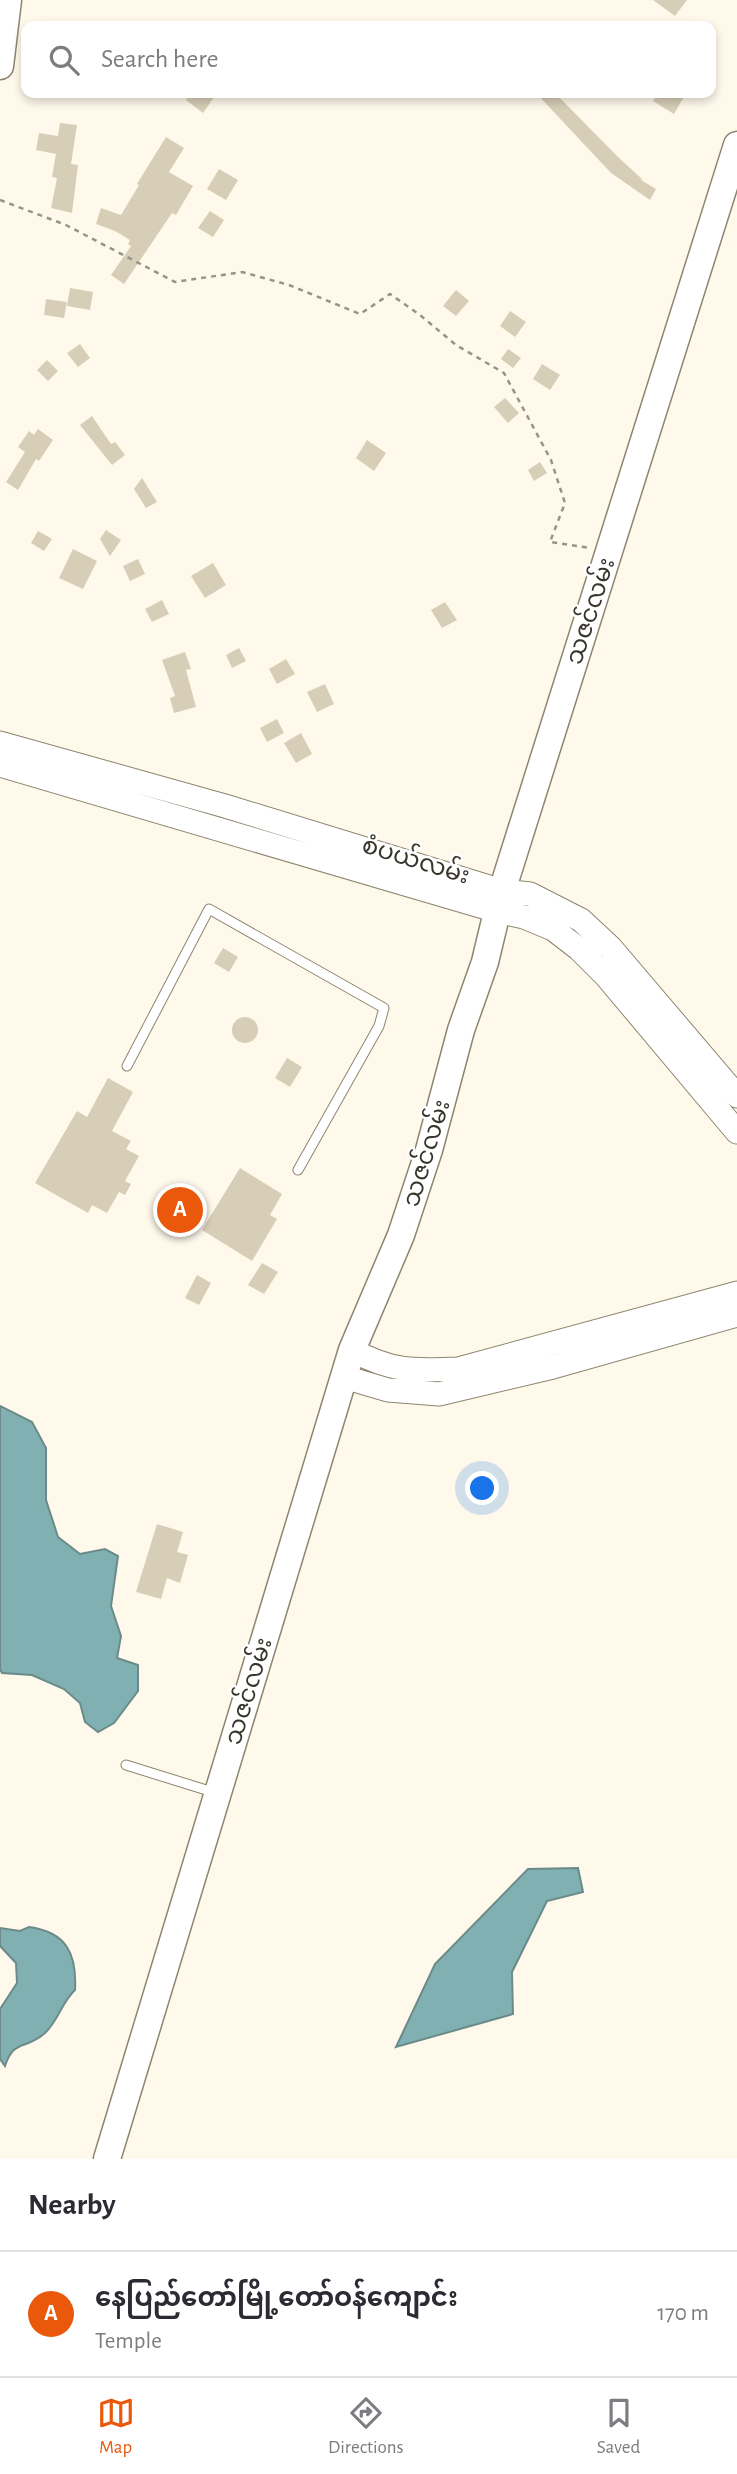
<!DOCTYPE html>
<meta charset="utf-8">
<style>
body{margin:0;font-family:"Alegreya Sans","Noto Sans Myanmar",sans-serif;background:#f7f7f7;color:#2b2b33}
.you{position:absolute;left:483px;top:1489px;width:24px;height:24px;margin:-18px;border:5px solid #fff;border-radius:50%;background:#1a73e8;box-shadow:0 0 0 10px #1a73e833}
.badge{display:grid;place-items:center;width:46px;height:46px;border-radius:50%;background:#ea580c;color:#fff;font-size:23px;font-weight:700}
.pin{position:absolute;translate:-50% -50%;border:4px solid #fff;box-shadow:0 2px 7px #0006}
.list{margin:0;padding:0;list-style:none}
h2{display:flex;justify-content:space-between;align-items:center;height:91px;margin:0;padding:0 28px;font-size:30px}
h2 small{font-size:23px;font-weight:400;color:#7c7c81}
.list li{display:grid;grid-template-columns:46px 1fr auto;gap:21px;align-items:center;box-sizing:border-box;height:126px;padding:0 28px;border-top:2px solid #e1e1e2}
.list b{display:block;font-size:26px;white-space:nowrap}
.list p{margin:0;font-size:23px;white-space:nowrap;color:#7c7c81}
.list em{font-size:23px;font-style:normal;color:#7c7c81}
.icon{flex:none;width:38px;height:38px;fill:none;stroke:currentColor;stroke-width:2;stroke-linecap:round;stroke-linejoin:round}
.map{position:relative;flex:none;width:737px;height:2159px;overflow:hidden}
.search{position:absolute;background:#fff;box-shadow:0 4px 10px #0003;left:21px;right:21px;top:21px;height:77px;display:flex;align-items:center;gap:18px;box-sizing:border-box;padding:0 24px;border-radius:14px;color:#7c7c81;font-size:26px}
.sheet{height:217px;background:#fff}
nav{display:flex;justify-content:space-around;align-items:center;box-sizing:border-box;height:98px;border-top:2px solid #e1e1e2;background:#fff;font-size:19px;color:#7c7c81}
nav a{display:grid;justify-items:center;gap:4px}
nav .on{color:#ea580c}
.map>svg:first-child{display:block}
.water{fill:#80b0b1;stroke:#6a8b89;stroke-width:2}
.building{fill:#d7ceb7}
.lines{fill:none;stroke-linecap:round;stroke-linejoin:round}
.service-casing{stroke:#8e856f;stroke-width:11}
.tertiary-casing{stroke:#8e856f;stroke-width:25}
.secondary-casing{stroke:#8e856f;stroke-width:29}
.path{stroke:#979387;stroke-width:2.5;stroke-dasharray:5 5;stroke-linecap:butt}
.service{stroke:#fff;stroke-width:9}
.tertiary{stroke:#fff;stroke-width:23}
.secondary{stroke:#fff;stroke-width:26}
.labels{text-anchor:middle;stroke-width:5;stroke-linejoin:round;paint-order:stroke}
.street-label{font-size:24px;fill:#38352b;stroke:#fff}
</style>
<div class="map">
<svg width="737" height="2159" viewBox="0 0 737 2159">
<rect width="100%" height="100%" fill="#fef9eb"/>
<!-- water -->
<path class="water" d="M0 1406 32 1422 46 1448V1500L58 1537 80 1554 105 1549 118 1556 111 1606 121 1636 117 1658 138 1665V1691L114 1723 98 1732 85 1722 80 1703 64 1689 32 1675 2 1673 0 1669Z
M578 1868 583 1892 547 1901 512 1972 513 2014 396 2047 435 1964 528 1869Z
M29 1927C66 1932 77 1953 75 1990 62 2002 59 2019 46 2032 26 2051 14 2038 5 2066L0 2059V2009L17 1983 16 1963 0 1946V1928L20 1931Z"/>
<!-- building -->
<path class="building" d="M653 0H687L675 16Z
M192 93H217L203 113 186 100Z
M536 93H555L618 157 642 179 641 180 656 189 650 200 611 173Z
M658 93H686L674 114 653 101Z
M60 123 77 125 71 164 78 165 72 213 51 208 57 178 52 177 56 154 36 150 39 133 58 136Z
M166 137 184 148 169 172 193 186 176 215 172 213 124 284 111 275 131 246 128 244 130 240 115 231 96 224 101 208 121 215 139 185 137 184Z
M219 169 238 180 226 200 207 189Z
M210 211 224 220 213 237 198 228Z
M70 288 93 292 90 310 67 306Z
M456 290 469 301 456 316 443 306Z
M46 299 67 302 64 318 44 315Z
M510 311 526 322 515 337 500 326Z
M80 344 90 358 78 367 67 353Z
M508 349 521 358 513 368 501 359Z
M47 360 58 371 48 381 37 370Z
M542 364 560 375 550 390 533 379Z
M505 398 519 413 508 423 494 407Z
M92 416 111 444 115 442 125 455 112 465 80 425Z
M38 429 53 440 39 461 36 459 18 490 6 482 25 452 18 447 29 431 34 435Z
M367 440 386 453 374 471 356 458Z
M540 462 547 473 534 481 528 470Z
M142 478 157 502 146 508 134 489Z
M106 530 121 540 110 556 100 539Z
M38 531 52 539 44 551 31 543Z
M73 549 97 561 83 589 59 578Z
M138 559 145 574 130 581 123 566Z
M213 563 226 585 205 598 191 576Z
M162 600 169 614 152 622 145 609Z
M445 602 457 620 442 628 431 610Z
M239 648 246 661 232 668 226 655Z
M185 652 191 669 186 670 196 707 174 713 170 698 175 696 162 660Z
M286 659 295 674 277 684 269 669Z
M325 684 334 704 317 712 307 692Z
M277 719 284 733 267 742 260 728Z
M301 733 312 754 296 763 284 743Z
M223 948 238 957 229 972 214 963Z
M232 1030a13 13 0 1 1 26 0a13 13 0 1 1-26 0Z
M287 1058 302 1067 290 1087 275 1078Z
M108 1078 133 1092 112 1131 131 1141 126 1149 139 1156 125 1181 131 1184 125 1195 119 1192 107 1213 92 1205 88 1213 35 1183 77 1111 87 1117Z
M240 1168 282 1194 270 1215 277 1219 252 1261 202 1230Z
M262 1263 278 1272 264 1294 248 1285Z
M197 1275 211 1283 199 1305 185 1298Z
M157 1524 183 1532 177 1552 188 1555 180 1583 167 1578 161 1599 136 1592Z"/>
<g class="lines">
<defs>
<path id="service" d="M127 1066 209 909 384 1008 379 1026 298 1170
M126 1765 216 1793"/>
<path id="tertiary" d="M0 743 225 806 502 891 530 894 581 920 611 948 737 1096
M0 765 497 911 524 917 553 929 579 949 606 976 737 1132
M352 1350C392 1372 414 1371 458 1369L737 1293
M344 1377 388 1390 439 1394 553 1367 737 1315"/>
<path id="secondary" d="M0 66 8 0
M107 2159 352 1350 401 1235 429 1150 461 1030 485 962 502 891 737 145"/>
</defs>
<!-- service casing -->
<use href="#service" class="service-casing"/>
<!-- tertiary casing -->
<use href="#tertiary" class="tertiary-casing"/>
<!-- secondary casing -->
<use href="#secondary" class="secondary-casing"/>
<!-- path -->
<path class="path" d="M0 200 66 225 175 282 242 272 289 285 360 314 390 294 420 315 456 345 504 373 551 460 565 503 550 542 590 548"/>
<!-- service -->
<use href="#service" class="service"/>
<!-- tertiary -->
<use href="#tertiary" class="tertiary"/>
<!-- secondary -->
<use href="#secondary" class="secondary"/>
</g>
<g class="labels">
<!-- street labels -->
<g class="street-label">
<text transform="translate(590 611) rotate(-72)" y="8">သဇင်လမ်း</text>
<text transform="translate(416 860) rotate(17)" y="8">စံပယ်လမ်း</text>
<text transform="translate(426 1153) rotate(-73)" y="8">သဇင်လမ်း</text>
<text transform="translate(248 1691) rotate(-73)" y="8">သဇင်လမ်း</text>
</g>
</g>
</svg>
<div class="you"></div>
<div class="pin badge" style="left:180px;top:1210px">A</div>
<div class="search"><svg class="icon" aria-label="search" viewBox="0 0 24 24"><circle cx="10" cy="10" r="6"/><path d="M15 15l6 6"/></svg>Search here</div>
</div>
<section class="sheet">
<h2>Nearby<small></small></h2>
<ul class="list">
<li><span class="badge">A</span><div><b>နေပြည်တော်မြို့တော်ဝန်ကျောင်း</b><p>Temple</p></div><em>170 m</em></li>
</ul>
</section>
<nav>
<a class="on"><svg class="icon" aria-label="map" viewBox="0 0 24 24"><path d="M3 6l6-2 6 2 6-2v14l-6 2-6-2-6 2zM9 4v14M15 6v14"/></svg>Map</a>
<a><svg class="icon" aria-label="directions" viewBox="0 0 24 24"><path d="M12 3l9 9-9 9-9-9zM9 14v-3h6M13 9l2 2-2 2"/></svg>Directions</a>
<a><svg class="icon" aria-label="saved" viewBox="0 0 24 24"><path d="M7 4h10v16l-5-4-5 4z"/></svg>Saved</a>
</nav>
